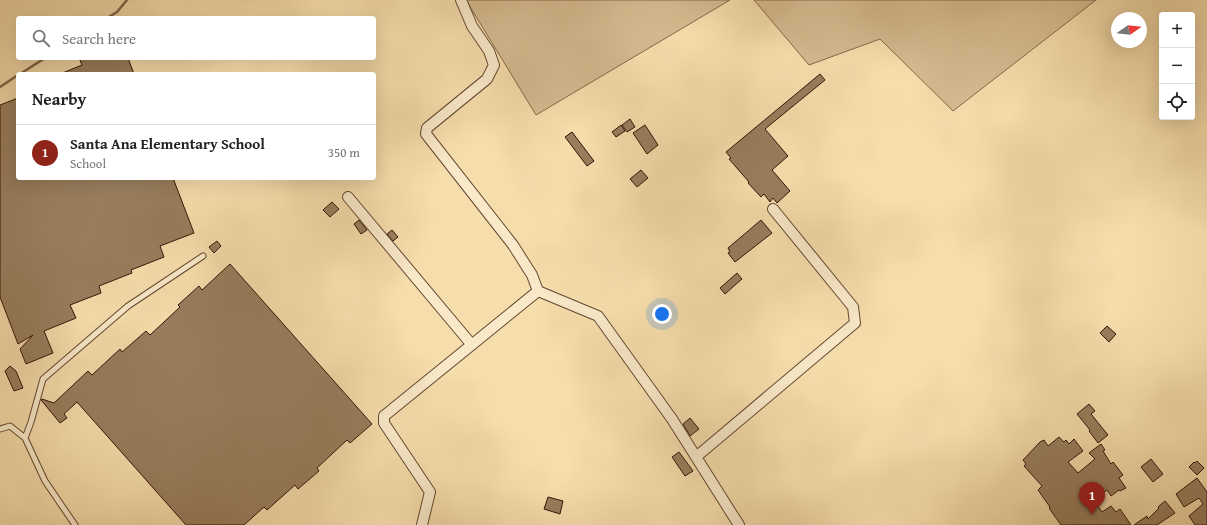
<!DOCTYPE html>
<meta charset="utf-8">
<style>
body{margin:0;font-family:"Gentium Book Plus",serif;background:#f6f6f6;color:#222}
.controls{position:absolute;right:12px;top:12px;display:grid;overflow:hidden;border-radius:4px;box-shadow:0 4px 16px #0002}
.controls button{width:36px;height:36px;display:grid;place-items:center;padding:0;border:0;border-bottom:1px solid #e0e0e0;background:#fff;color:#222;font:20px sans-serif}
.compass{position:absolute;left:1111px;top:12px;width:36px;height:36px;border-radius:50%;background:#fff;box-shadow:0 4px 16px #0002;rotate:76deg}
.you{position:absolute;left:662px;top:314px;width:14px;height:14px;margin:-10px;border:3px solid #fff;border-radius:50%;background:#1a73e8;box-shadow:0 0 0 6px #1a73e833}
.badge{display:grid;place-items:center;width:26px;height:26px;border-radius:50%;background:#8f2418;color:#fff;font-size:13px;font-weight:700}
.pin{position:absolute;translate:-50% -33px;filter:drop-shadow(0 1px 2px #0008)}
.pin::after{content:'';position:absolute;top:21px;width:14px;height:12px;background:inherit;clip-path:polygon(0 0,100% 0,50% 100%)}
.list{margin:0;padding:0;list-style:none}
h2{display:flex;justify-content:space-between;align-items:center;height:52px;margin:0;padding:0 16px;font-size:17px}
h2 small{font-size:13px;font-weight:400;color:#767676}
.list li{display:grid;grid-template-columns:26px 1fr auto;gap:12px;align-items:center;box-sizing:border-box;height:56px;padding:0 16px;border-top:1px solid #e0e0e0}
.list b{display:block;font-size:15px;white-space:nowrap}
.list p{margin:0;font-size:13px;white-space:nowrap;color:#767676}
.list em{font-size:13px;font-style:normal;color:#767676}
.icon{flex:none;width:22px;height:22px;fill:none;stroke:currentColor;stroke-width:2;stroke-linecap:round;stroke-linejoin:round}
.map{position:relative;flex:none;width:1207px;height:525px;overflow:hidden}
.search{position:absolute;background:#fff;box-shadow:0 4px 16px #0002;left:16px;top:16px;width:360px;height:44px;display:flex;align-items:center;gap:10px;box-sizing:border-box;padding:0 14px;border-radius:4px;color:#767676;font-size:15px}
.panel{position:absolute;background:#fff;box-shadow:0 4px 16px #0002;left:16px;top:72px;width:360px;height:108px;border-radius:4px}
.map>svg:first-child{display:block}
.green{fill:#d5bb90;stroke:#84684c}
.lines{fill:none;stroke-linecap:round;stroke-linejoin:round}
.stream{stroke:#806448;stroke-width:2.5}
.building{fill:#987d5d;stroke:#331507}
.service-casing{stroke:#644730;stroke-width:7}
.minor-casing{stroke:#644730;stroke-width:12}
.service{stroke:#f9e9c9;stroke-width:5}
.minor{stroke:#f9e9c9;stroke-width:10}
</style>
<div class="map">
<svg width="1207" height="525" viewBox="0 0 1207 525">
<rect width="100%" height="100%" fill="#f6ddac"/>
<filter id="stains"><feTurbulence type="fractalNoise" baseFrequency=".005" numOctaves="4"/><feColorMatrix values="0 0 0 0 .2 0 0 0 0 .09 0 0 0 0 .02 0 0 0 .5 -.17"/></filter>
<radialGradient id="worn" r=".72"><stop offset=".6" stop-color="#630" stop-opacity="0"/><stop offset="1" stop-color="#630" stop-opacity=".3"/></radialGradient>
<!-- green -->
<path class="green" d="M466 0H730L536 115Z
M754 0H1096L953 111 880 39 809 65Z"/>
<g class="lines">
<!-- stream -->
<path class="stream" d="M107 18 117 12 127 0
M20 74 45 58
M0 87 18 75"/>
</g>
<!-- building -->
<path class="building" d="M79 58H128L134 74H60L82 65Z
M820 74 825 80 765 129 788 156 772 170 790 191 777 203 773 198 770 202 764 194 761 197 748 183 749 182 729 159 731 158 726 152Z
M18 98V178H173L194 233 160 246 164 257 131 270 132 273 99 286 101 293 70 305 76 318 44 331 53 353 26 364 20 349 33 335 18 344 0 297V105Z
M630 119 635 127 627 132 622 125Z
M621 125 625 131 616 137 612 132Z
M645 125 658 145 647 154 633 133Z
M572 132 594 161 587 166 565 137Z
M641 170 648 178 637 187 630 179Z
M332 202 339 209 330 217 323 210Z
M359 220 367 230 361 234 354 224Z
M761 220 772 233 735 262 728 253 730 252 728 248Z
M392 230 398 237 393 241 387 234Z
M217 241 221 246 214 253 209 247Z
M230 264 372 424 350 443 347 440 317 468 319 471 298 489 295 485 267 510 264 507 244 525H186L77 402 64 414 67 418 60 423 41 400 42 399 54 403 88 371 92 375 120 349 122 352 146 331 150 335 180 307 178 305 199 286 202 290Z
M737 273 742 279 725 294 720 288Z
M1107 326 1116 334 1109 342 1100 333Z
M10 366 16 371 23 388 14 391 5 371Z
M1089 404 1095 411 1091 414 1108 435 1098 443 1089 431 1090 430 1077 414Z
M690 418 699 429 690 436 683 424Z
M1059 437 1064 442 1066 440 1069 444 1074 439 1083 451 1068 462 1078 473 1095 459 1089 453 1101 444 1105 450 1103 451 1111 464 1113 462 1123 475 1119 478 1126 488 1120 491 1119 490 1111 496 1107 490 1094 500 1102 512 1111 506 1116 512 1120 509 1131 525H1061L1049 508 1050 507 1038 490 1042 486 1024 466 1026 464 1023 460 1040 442 1044 440 1048 446Z
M679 452 693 471 685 476 672 457Z
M1151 459 1163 474 1153 482 1141 467Z
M1197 461 1204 468 1197 475 1189 467 1194 462 1195 463Z
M1197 478 1207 492V525H1195L1189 516 1203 504 1199 498 1184 507 1176 494Z
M548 497 563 501 560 514 544 509Z
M1165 501 1175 513 1157 525H1134L1147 516 1148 519 1159 508 1158 507Z"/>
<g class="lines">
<defs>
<path id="service" d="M0 429 10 426 25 438 45 481 75 525
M25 438 31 422 43 379 128 306 203 256"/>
<path id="minor" d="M348 197 472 345
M538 291 598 316 672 419 739 525
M696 457 855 323 853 307 773 209
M422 525 430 492 384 423V416L538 291 532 275 513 245 426 134 427 128 487 79 494 65 489 51 472 26 461 0"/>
</defs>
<!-- service casing -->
<use href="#service" class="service-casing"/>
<!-- minor casing -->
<use href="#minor" class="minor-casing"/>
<!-- service -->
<use href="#service" class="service"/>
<!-- minor -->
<use href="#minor" class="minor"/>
</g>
<rect width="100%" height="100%" filter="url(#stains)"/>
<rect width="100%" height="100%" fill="url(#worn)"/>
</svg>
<div class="controls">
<button>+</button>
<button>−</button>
<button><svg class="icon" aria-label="locate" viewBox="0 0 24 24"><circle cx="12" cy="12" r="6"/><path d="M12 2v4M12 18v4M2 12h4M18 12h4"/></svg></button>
</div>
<svg class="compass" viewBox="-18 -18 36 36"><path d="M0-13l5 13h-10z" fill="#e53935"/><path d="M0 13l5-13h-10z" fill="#767676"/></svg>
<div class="you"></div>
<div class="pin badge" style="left:1092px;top:515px">1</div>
<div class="search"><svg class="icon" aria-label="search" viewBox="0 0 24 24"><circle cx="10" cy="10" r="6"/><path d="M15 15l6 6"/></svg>Search here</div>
<section class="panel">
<h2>Nearby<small></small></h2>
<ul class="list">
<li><span class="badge">1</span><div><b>Santa Ana Elementary School</b><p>School</p></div><em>350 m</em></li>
</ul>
</section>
</div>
